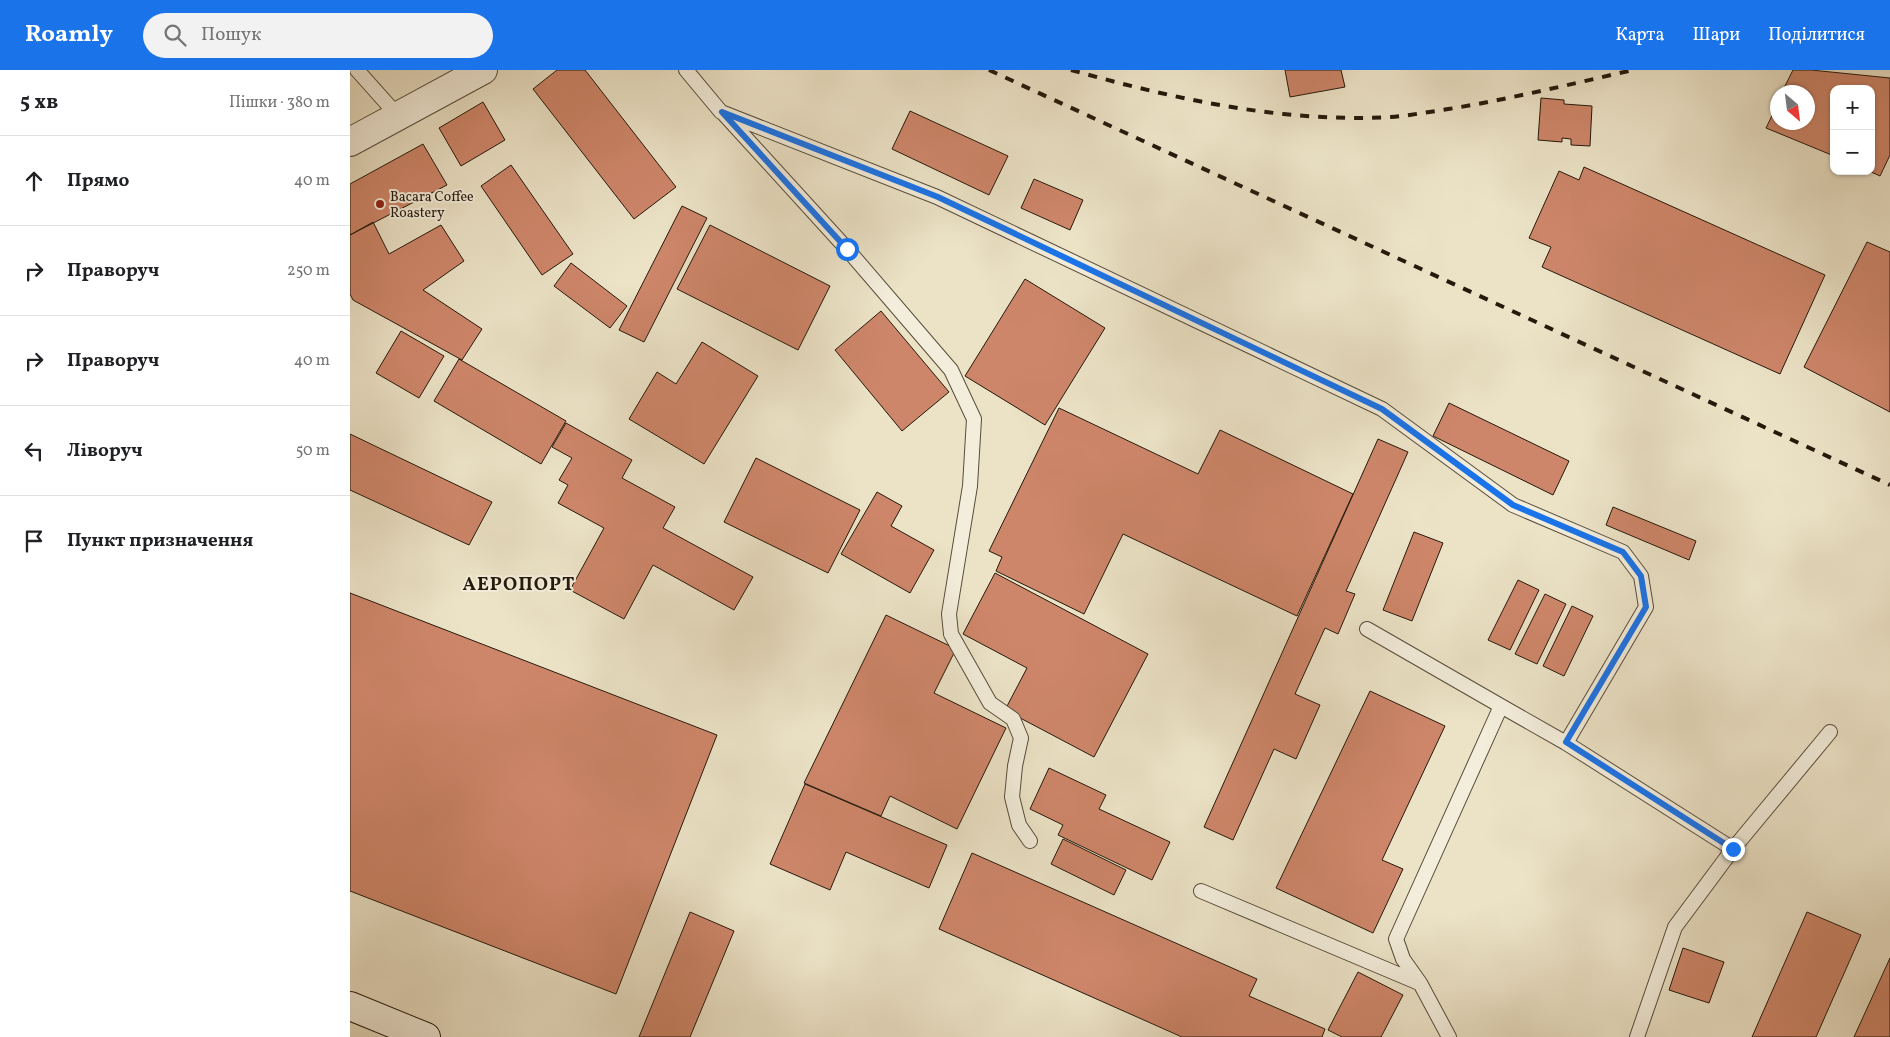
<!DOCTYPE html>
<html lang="uk">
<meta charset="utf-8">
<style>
body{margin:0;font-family:Vollkorn,serif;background:#f2f2f2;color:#202124}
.controls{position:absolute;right:15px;top:15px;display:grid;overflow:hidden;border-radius:10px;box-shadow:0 1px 4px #0004}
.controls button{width:45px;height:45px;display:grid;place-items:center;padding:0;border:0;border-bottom:1px solid #e0e0e0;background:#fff;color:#202124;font:25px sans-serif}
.compass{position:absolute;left:1420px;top:15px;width:45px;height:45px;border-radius:50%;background:#fff;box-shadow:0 1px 4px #0004;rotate:152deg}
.stop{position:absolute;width:15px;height:15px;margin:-11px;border:4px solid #1a73e8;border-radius:50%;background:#fff}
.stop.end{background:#1a73e8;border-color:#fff;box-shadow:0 1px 5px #0008}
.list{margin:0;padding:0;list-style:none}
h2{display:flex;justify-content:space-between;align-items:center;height:65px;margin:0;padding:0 20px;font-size:21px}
h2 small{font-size:16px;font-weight:400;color:#757577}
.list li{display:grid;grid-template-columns:32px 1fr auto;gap:15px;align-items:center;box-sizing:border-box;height:90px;padding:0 20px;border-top:1px solid #e0e0e0}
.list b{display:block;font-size:19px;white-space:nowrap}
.list em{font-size:16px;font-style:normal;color:#757577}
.icon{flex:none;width:28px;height:28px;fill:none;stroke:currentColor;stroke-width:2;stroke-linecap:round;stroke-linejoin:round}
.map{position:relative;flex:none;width:1540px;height:967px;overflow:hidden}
header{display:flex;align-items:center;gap:30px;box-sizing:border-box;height:70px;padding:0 25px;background:#1a73e8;color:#fff}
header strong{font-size:24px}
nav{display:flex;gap:28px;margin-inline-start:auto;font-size:18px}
.search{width:350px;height:45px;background:#f2f2f2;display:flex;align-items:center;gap:12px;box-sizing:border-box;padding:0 18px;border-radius:28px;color:#757577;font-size:19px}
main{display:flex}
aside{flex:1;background:#fff}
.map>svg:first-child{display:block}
.building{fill:#ce866a;stroke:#25190b}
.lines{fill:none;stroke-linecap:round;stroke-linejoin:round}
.service-casing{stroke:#574c3a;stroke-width:16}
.tertiary-casing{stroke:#574c3a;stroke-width:30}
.secondary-casing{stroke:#25190b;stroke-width:30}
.service{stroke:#f3eddb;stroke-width:14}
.tertiary{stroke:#f3eddb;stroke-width:28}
.secondary{stroke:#f3eddb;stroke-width:28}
.rail{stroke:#25190b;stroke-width:4;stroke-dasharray:9 9;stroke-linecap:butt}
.route{stroke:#1a73e8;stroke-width:6}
.poi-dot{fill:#8f2418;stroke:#f3eddb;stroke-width:2}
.labels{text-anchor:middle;stroke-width:4;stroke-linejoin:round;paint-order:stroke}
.poi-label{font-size:14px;fill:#25190b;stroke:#f3eddb;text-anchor:start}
.district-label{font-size:19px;font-weight:bold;letter-spacing:1px;fill:#25190b;stroke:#f3eddb}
</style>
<header>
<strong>Roamly</strong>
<div class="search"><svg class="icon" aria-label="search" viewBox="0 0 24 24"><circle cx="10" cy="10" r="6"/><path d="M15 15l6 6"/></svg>Пошук</div>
<nav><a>Карта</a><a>Шари</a><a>Поділитися</a></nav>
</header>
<main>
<aside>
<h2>5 хв<small>Пішки · 380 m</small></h2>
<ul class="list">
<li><svg class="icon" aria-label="ahead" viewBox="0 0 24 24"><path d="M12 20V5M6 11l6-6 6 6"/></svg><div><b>Прямо</b></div><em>40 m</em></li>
<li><svg class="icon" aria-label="right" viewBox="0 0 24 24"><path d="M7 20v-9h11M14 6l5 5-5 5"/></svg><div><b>Праворуч</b></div><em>250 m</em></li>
<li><svg class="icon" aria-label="right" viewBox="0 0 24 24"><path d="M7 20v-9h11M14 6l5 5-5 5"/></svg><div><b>Праворуч</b></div><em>40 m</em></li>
<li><svg class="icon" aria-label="left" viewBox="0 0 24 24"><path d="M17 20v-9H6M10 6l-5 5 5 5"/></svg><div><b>Ліворуч</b></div><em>50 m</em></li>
<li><svg class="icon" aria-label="arrive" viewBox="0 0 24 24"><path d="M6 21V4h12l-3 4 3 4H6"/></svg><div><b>Пункт призначення</b></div></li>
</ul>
</aside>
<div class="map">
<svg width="1540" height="967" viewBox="0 0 1540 967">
<rect width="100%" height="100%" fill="#ece3c7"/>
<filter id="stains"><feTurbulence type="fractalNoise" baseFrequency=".004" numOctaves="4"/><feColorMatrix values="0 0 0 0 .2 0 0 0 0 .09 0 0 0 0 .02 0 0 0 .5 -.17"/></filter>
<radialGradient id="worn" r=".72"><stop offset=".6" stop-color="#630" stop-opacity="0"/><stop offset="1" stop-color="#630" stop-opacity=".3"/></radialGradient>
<!-- building -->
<path class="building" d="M207 0H235L326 117 284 149 183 19Z
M935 0H991L995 17 940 27Z
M1443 0H1461L1540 8V85L1530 106 1519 101H1521V19H1484V86L1416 58 1428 33V52H1458V22H1432Z
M1191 28 1214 30V34L1242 36 1240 76 1221 75V69L1212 68V72L1188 70Z
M133 32 155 70 111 96 89 58Z
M560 41 658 86 639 125 542 79Z
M73 74 97 115 0 165V114Z
M161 95 223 184 192 205 131 116Z
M1234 97 1475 205 1430 304 1192 197 1201 177 1179 168 1209 101 1229 110Z
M684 109 733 130 720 160 671 138Z
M332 136 357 148 294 272 269 260Z
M23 152 39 184 91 155 114 191 73 220 132 259 112 290 3 230 0 224V165Z
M360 155 480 216 448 280 327 219Z
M1517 172 1540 182V342L1454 297Z
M221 193 277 236 260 258 204 216Z
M675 209 755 258 695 355 615 306Z
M531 241 599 322 552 361 485 280Z
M51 261 94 286 69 328 26 303Z
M352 272 408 306 354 394 279 349 307 302 326 314Z
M109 289 216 351 191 394 84 331Z
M1099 333 1219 391 1203 425 1083 366Z
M709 338 848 404 870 360 1003 424 947 546 773 464 734 544 646 501 652 487 639 481Z
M216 353 282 390 272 408 325 437 313 458 403 507 384 540 303 495 274 549 220 520 254 458 208 433 218 415 209 410 222 388 202 377Z
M0 364 142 432 119 475 0 420Z
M1028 369 1058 382 996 521 1005 524 988 564 975 558 945 624 970 635 946 689 924 679 883 770 854 757Z
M406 388 510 440 478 503 374 452Z
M527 422 552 436 541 456 584 480 560 523 491 484Z
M1263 437 1346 471 1339 490 1256 455Z
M1064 462 1093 473 1062 551 1033 540Z
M645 503 798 584 744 687 655 640 677 598 613 564Z
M1168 510 1189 520 1160 580 1138 570Z
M0 523 367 665 266 924 0 821Z
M1195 524 1216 534 1187 594 1165 584Z
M1222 536 1243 546 1214 606 1193 596Z
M536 545 606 579 584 623 656 658 607 759 540 726 531 746 454 713Z
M1020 621 1095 656 1032 790 1053 799 1023 863 926 818Z
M699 698 756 725 749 739 820 772 802 810 708 765 713 755 680 739Z
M455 714 597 775 579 818 496 782 480 820 420 794Z
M713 769 776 800 764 825 701 794Z
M622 783 907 909 899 926 975 959 972 967H832L589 859Z
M340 842 384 861 340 967H289Z
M1457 842 1511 865 1466 967H1402Z
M1333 878 1374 892 1359 933 1319 920Z
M1540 888V967H1504Z
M1008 902 1053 925 1031 967H992L978 960Z"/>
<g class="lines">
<defs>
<path id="service" d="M7 0 48 46
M336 0 371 42 587 127 1032 339 1163 435 1273 482 1291 506 1296 537 1216 673 1383 779
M374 44 497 179 601 300 624 349 620 416 599 544 601 564 640 633 663 649 671 668 665 696 662 727 669 755 680 771
M1017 559 1151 636
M851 821 1069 913
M1099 967 1070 913 1053 889 1046 869 1151 636 1216 673
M1287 967 1325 857 1383 779 1480 662"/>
<path id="tertiary" d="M0 72 133 0"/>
<path id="secondary" d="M0 936 76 967"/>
</defs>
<!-- service casing -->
<use href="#service" class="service-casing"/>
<!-- tertiary casing -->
<use href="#tertiary" class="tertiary-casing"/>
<!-- secondary casing -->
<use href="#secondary" class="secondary-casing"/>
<!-- service -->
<use href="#service" class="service"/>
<!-- tertiary -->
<use href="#tertiary" class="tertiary"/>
<!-- secondary -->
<use href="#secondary" class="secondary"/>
<!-- rail -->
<path class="rail" d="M639 0 1540 415
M721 0C825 29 932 53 1041 47 1056 46 1071 43 1086 41 1152 31 1217 15 1283 0"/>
</g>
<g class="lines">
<!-- route -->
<path class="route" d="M497 179 372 42 588 127 1032 339 1163 435 1273 482 1291 506 1296 537 1216 672 1383 779"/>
</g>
<!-- markers -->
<circle class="poi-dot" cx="30" cy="134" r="5"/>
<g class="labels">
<!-- poi labels -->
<g class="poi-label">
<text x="40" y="131">Bacara Coffee<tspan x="40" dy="16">Roastery</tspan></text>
</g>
<!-- district labels -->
<g class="district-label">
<text x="169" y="520">АЕРОПОРТ</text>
</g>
</g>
<rect width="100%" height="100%" filter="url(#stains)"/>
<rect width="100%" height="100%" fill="url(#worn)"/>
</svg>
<div class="controls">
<button>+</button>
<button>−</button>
</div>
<svg class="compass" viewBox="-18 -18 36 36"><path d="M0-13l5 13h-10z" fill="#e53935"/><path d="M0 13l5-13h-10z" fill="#757577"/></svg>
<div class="stop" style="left:497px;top:179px"></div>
<div class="stop end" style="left:1383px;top:779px"></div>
</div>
</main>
